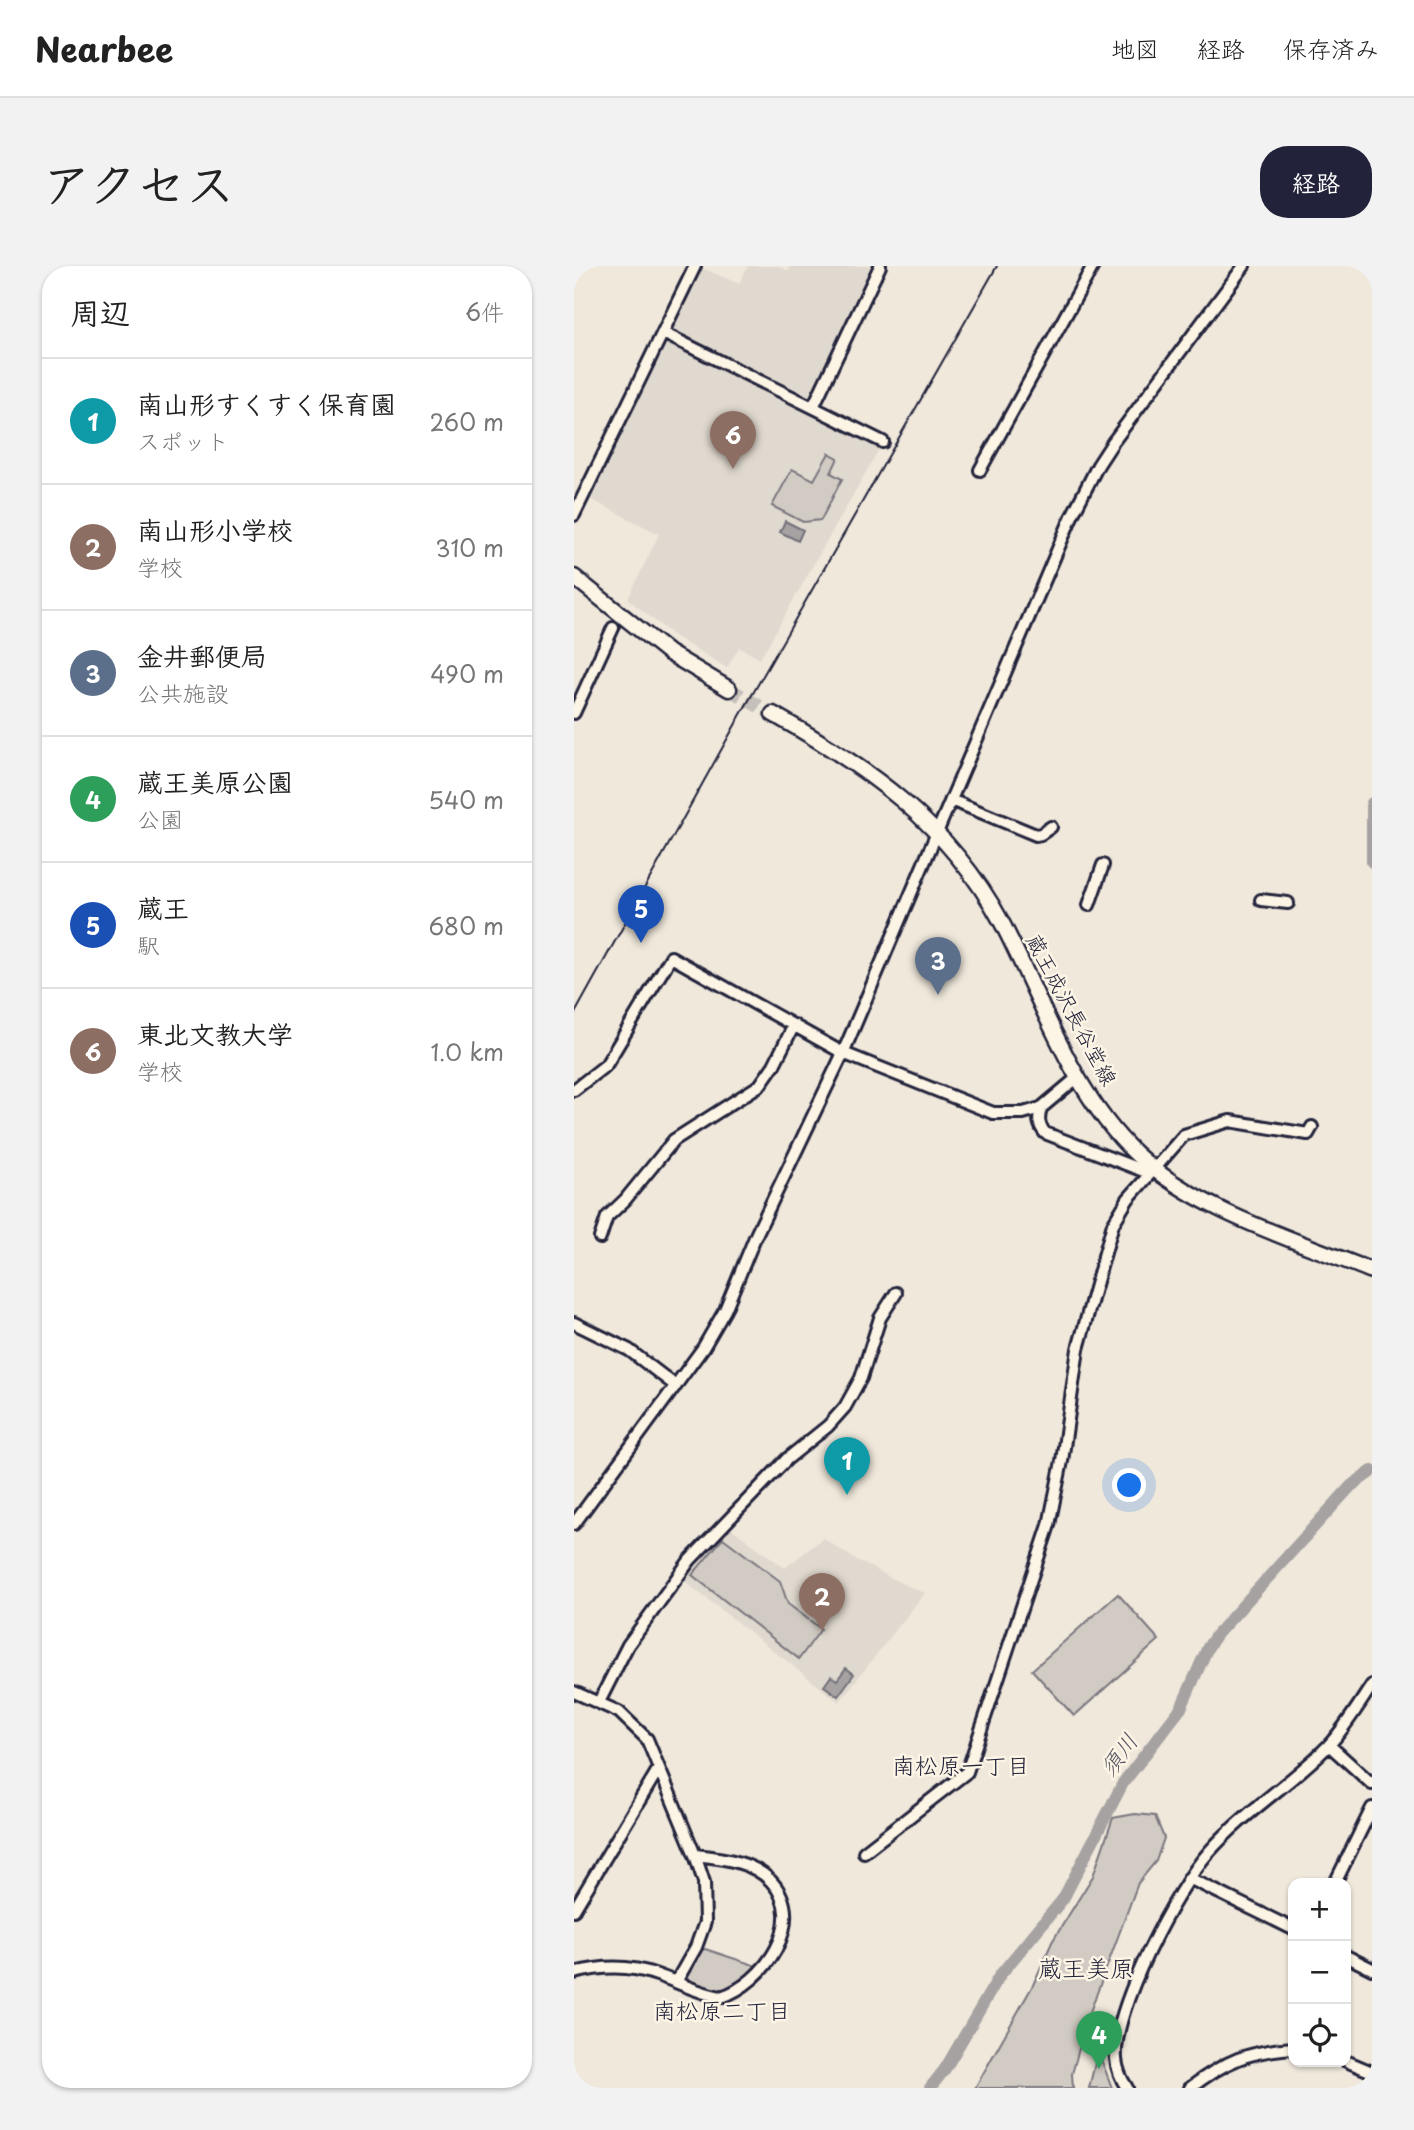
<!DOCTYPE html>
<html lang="ja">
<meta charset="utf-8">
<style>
body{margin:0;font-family:"Playpen Sans","Klee One",sans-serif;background:#f2f2f2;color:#222}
.controls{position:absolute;right:21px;bottom:21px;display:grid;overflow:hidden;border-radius:14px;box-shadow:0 2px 5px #0004}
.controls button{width:63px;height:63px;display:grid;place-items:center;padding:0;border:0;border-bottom:2px solid #e0e0e0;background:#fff;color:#222;font:35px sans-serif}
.you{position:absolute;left:556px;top:1220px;width:24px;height:24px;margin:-18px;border:5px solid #fff;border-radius:50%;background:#1a73e8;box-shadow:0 0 0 10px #1a73e833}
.badge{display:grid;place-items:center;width:46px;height:46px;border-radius:50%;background:#22223b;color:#fff;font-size:23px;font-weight:700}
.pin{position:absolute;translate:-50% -58px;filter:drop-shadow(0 2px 4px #0008)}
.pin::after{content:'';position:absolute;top:37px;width:24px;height:21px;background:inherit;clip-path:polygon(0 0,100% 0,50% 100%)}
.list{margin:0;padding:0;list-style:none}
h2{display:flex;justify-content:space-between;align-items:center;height:91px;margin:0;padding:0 28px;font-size:30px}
h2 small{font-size:23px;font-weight:400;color:#767676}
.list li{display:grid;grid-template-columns:46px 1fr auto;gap:21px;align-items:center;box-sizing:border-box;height:126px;padding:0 28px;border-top:2px solid #e0e0e0}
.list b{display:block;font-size:26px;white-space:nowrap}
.list p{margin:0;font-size:23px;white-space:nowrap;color:#767676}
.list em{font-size:23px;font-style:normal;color:#767676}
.icon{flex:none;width:38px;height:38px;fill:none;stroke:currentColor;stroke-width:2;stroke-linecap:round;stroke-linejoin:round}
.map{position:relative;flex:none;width:798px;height:1822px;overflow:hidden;border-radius:28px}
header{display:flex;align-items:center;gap:42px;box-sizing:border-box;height:98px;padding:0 35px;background:#fff;border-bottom:2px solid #e0e0e0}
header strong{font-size:33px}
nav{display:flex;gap:38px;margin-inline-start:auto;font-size:24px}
.intro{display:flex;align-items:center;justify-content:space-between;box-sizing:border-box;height:168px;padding:0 42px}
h1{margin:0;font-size:49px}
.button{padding:18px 32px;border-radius:28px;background:#22223b;color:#fff;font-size:24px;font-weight:700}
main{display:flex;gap:42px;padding:0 42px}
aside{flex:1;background:#fff;border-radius:28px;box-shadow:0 2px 5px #0004}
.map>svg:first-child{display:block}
.built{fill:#e0d9cf}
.green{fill:#d1cbc3;stroke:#7a767f;stroke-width:2}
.water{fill:#a6a2a2;stroke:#716f79;stroke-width:2}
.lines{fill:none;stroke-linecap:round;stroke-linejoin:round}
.river{stroke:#a6a2a2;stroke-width:12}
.major-tunnel{stroke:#c6c0bb;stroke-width:14;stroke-dasharray:14 7;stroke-linecap:butt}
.minor-casing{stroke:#22223b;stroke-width:16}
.major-casing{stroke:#22223b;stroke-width:19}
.minor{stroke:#fcf5e5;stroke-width:10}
.major{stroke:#fcf5e5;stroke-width:14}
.rail{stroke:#22223b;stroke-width:2}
.labels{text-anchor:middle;stroke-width:5;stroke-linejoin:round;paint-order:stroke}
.street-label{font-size:21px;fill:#22223b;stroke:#fcf5e5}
.water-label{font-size:23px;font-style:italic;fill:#575564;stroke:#fcf5e5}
.neighbourhood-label{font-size:23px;fill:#22223b;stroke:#fcf5e5}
.quarter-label{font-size:24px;fill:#22223b;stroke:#fcf5e5}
</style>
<header>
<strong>Nearbee</strong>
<nav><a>地図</a><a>経路</a><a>保存済み</a></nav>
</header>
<div class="intro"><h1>アクセス</h1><a class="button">経路</a></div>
<main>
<aside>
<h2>周辺<small>6件</small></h2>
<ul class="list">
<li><span class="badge" style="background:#0f9aa8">1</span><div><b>南山形すくすく保育園</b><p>スポット</p></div><em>260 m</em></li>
<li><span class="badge" style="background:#8d6e63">2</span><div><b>南山形小学校</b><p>学校</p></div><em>310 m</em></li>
<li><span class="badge" style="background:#5c6f8a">3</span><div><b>金井郵便局</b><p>公共施設</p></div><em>490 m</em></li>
<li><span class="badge" style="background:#2e9e5b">4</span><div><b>蔵王美原公園</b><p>公園</p></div><em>540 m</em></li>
<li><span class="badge" style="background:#1a4fb4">5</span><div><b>蔵王</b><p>駅</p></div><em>680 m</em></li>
<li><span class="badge" style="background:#8d6e63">6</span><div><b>東北文教大学</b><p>学校</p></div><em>1.0 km</em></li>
</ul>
</aside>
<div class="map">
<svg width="798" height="1822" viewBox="0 0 798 1822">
<rect width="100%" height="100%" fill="#efe8db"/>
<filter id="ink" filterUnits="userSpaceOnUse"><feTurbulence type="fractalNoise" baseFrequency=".0143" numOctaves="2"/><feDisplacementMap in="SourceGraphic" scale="14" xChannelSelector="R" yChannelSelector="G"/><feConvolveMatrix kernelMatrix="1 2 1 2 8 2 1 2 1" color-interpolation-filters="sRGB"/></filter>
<g filter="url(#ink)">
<!-- built -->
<path class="built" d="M174 0H204L214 5 217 0H306L240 141 309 176 186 393 165 381 153 402 100 370 54 333 85 268 12 231 126 1 165 18Z
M158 1263 211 1302 249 1272 279 1292 327 1317 351 1327 265 1436 109 1314 111 1307 148 1264Z"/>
<!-- green -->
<path class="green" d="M255 187 264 192 257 207 268 213 247 254 229 256 198 240 218 203 240 214Z
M149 1272 206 1315 214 1338 247 1363 225 1393 118 1309Z
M544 1328 585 1374 500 1450 458 1404Z
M561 1548 581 1550 590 1572 582 1595 564 1617 513 1754 498 1808 499 1822H401L459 1719 478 1676 519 1610 539 1552Z
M131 1683 183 1700C177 1713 157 1724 142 1724 131 1724 119 1719 109 1716V1711L124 1684Z
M524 1785 538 1822H515Z"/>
<!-- water -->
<path class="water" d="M211 255 229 264 224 275 206 266Z
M272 1402 280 1408 264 1430 250 1420 257 1410 263 1414Z"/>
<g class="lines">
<!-- river -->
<path class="river" d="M798 537V596
M356 1822 371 1803 426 1709 489 1633 549 1517 607 1442 634 1381 643 1368 777 1220 798 1205"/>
<!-- major-tunnel -->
<path class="major-tunnel" d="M155 423 199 448"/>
<defs>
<path id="minor" d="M89 67 309 176
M239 141 306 0
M406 204 519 0
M0 249 121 0
M0 447 39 362
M377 534 462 569 467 568 477 561
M687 634 714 637
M515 639 529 599
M0 824 32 799 97 691 269 787 419 847H449L467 842 504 811
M467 842C464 853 464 858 471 867L575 907
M26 972 33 951 51 934 100 874 186 819 200 799 220 759
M0 1057 55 1084 102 1120
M0 1258 129 1082 151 1044 182 969 269 787 498 250 524 199 539 176 670 0
M0 1426 45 1446 73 1473 121 1589 130 1616 131 1656 122 1681 102 1716
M25 1436 54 1379 116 1294 213 1193 254 1160 271 1141 287 1112 306 1052 322 1027
M755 1479 798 1518
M290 1586 393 1506 475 1259 488 1195 504 1083 539 958 554 933 610 869 656 855 734 868 738 861
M615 1612 719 1663
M761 1617 798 1542
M0 1644 85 1502
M772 1690 798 1703
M0 1707C27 1700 57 1699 83 1709 104 1716 124 1727 147 1731 189 1718 235 1655 197 1615 178 1595 147 1592 121 1589
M772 1795 798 1806
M553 1822C547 1813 543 1804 542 1793 538 1744 602 1623 635 1586 670 1546 717 1518 754 1480 771 1462 784 1440 798 1419
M616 1822C651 1795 675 1785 719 1782"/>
<path id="major" d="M0 311 95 387 155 423
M199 448C293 501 374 557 427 655 467 731 498 828 562 888 625 946 720 973 798 1005"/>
</defs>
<!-- minor casing -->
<use href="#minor" class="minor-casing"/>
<!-- major casing -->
<use href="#major" class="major-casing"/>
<!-- minor -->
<use href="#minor" class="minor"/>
<!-- major -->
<use href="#major" class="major"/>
<!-- rail -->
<path class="rail" d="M0 749 166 450 423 0"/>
</g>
</g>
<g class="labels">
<!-- street labels -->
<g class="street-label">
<text transform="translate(497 744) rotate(62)" y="7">蔵王成沢長谷堂線</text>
</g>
<!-- water labels -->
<g class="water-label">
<text transform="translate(545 1489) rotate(-54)" y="8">須川</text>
</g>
<!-- neighbourhood labels -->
<g class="neighbourhood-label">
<text x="387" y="1508">南松原一丁目</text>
<text x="148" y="1753">南松原二丁目</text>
</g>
<!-- quarter labels -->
<g class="quarter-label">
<text x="512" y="1711">蔵王美原</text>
</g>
</g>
</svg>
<div class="controls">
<button>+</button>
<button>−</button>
<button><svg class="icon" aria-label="locate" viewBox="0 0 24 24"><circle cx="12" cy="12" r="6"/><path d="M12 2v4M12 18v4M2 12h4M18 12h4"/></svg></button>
</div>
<div class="you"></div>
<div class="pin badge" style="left:273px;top:1229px;background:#0f9aa8">1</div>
<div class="pin badge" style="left:248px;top:1365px;background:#8d6e63">2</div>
<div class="pin badge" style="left:364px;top:729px;background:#5c6f8a">3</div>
<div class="pin badge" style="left:525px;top:1803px;background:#2e9e5b">4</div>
<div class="pin badge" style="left:67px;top:677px;background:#1a4fb4">5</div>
<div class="pin badge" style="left:159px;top:203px;background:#8d6e63">6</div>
</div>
</main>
